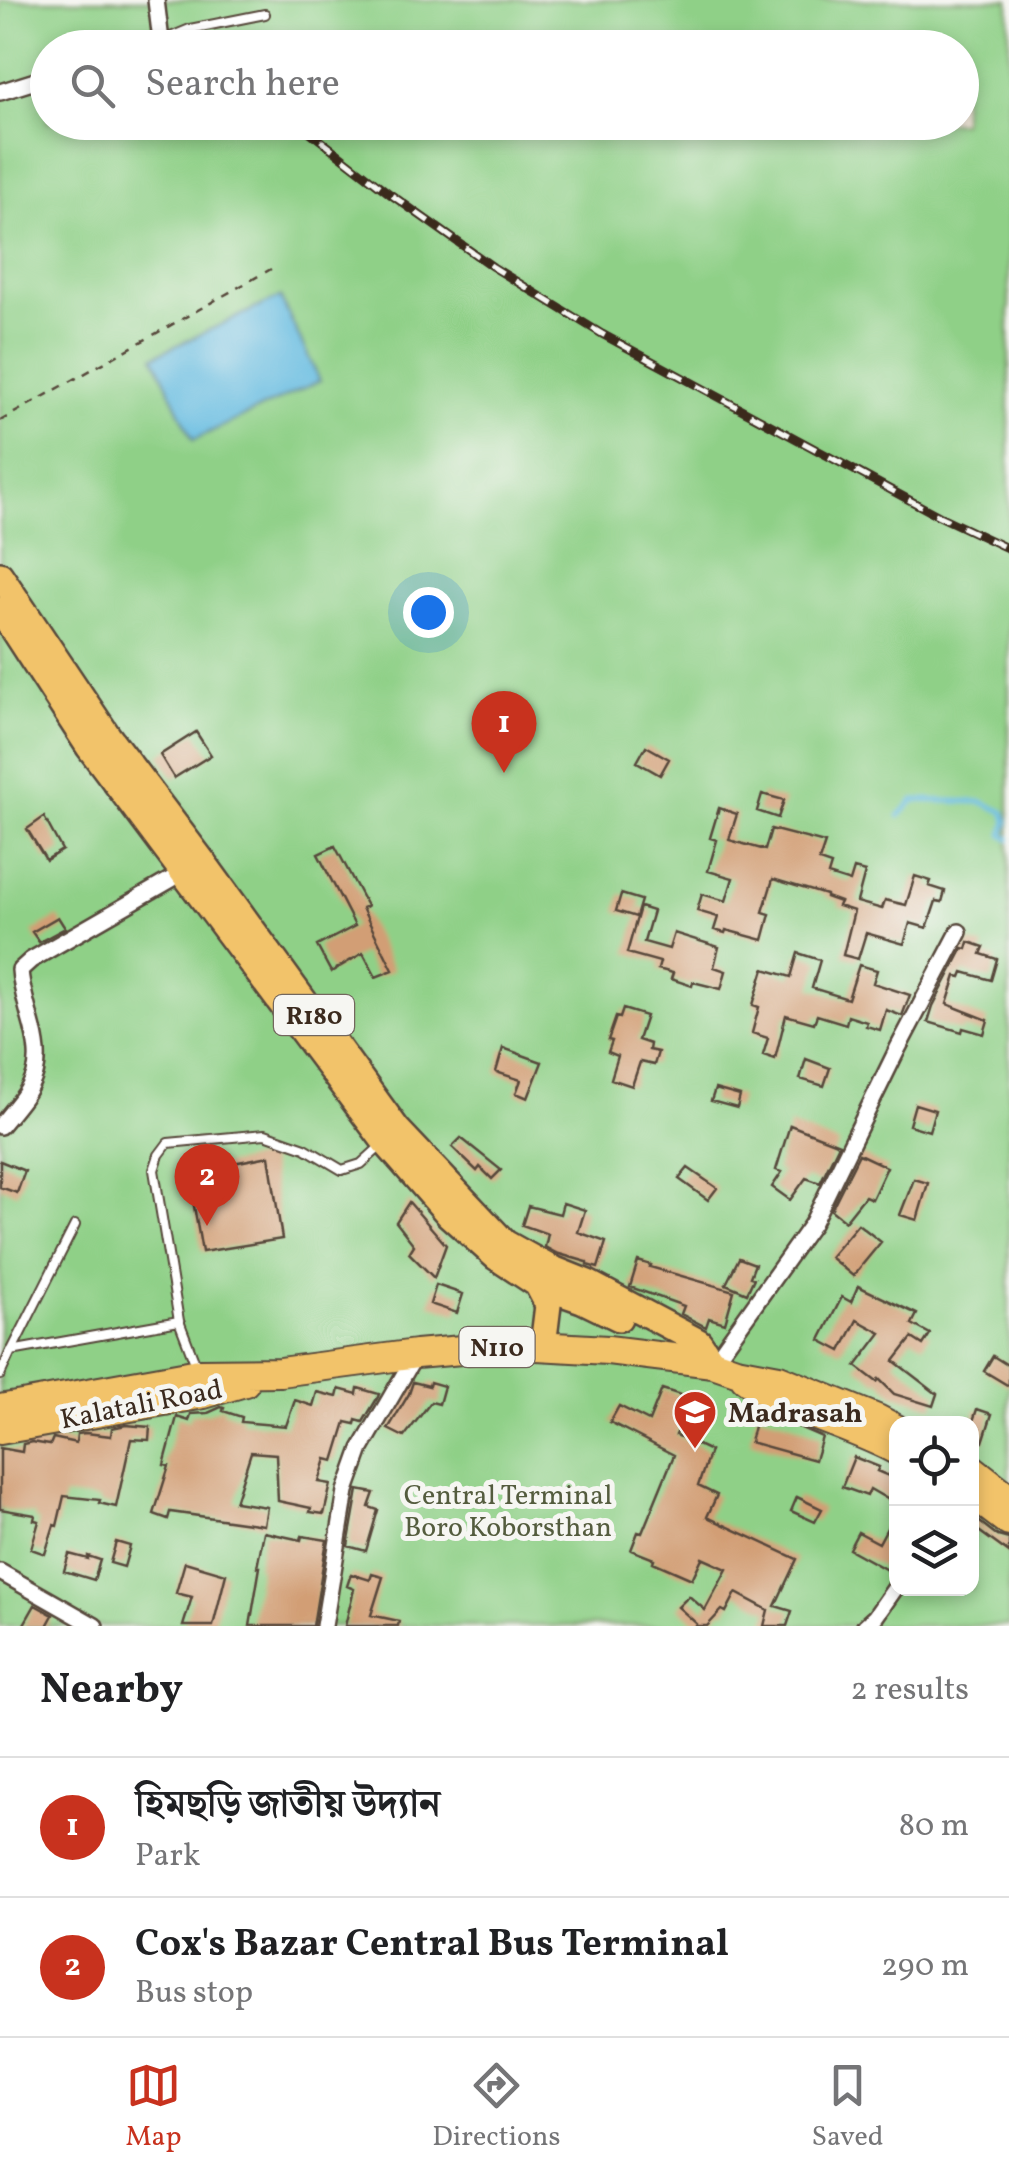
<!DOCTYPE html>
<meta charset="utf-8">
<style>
body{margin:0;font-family:Vollkorn,"Noto Serif Bengali",serif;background:#f2f2f2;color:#202124}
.controls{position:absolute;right:30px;bottom:30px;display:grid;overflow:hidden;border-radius:20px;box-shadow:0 5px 15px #0003}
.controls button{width:90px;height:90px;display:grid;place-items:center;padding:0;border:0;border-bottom:2px solid #e0e0e0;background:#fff;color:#202124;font:50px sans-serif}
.you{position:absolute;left:428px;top:612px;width:35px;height:35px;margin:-25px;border:8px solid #fff;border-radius:50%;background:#1a73e8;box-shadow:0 0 0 15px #1a73e833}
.badge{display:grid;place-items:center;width:65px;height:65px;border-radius:50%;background:#c8321e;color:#fff;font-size:32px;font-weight:700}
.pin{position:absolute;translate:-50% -82px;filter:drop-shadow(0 2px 5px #0008)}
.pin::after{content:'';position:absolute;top:52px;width:35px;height:30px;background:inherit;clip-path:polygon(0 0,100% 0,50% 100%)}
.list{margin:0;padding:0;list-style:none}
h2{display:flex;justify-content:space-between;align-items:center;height:130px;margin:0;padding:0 40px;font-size:42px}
h2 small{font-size:32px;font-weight:400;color:#757577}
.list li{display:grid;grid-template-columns:65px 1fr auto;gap:30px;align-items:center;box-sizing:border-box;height:140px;padding:0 40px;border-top:2px solid #e0e0e0}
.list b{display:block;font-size:38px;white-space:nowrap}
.list p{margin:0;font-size:32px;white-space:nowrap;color:#757577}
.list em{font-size:32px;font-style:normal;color:#757577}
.icon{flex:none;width:55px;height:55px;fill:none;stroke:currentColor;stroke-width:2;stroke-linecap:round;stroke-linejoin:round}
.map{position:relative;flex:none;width:1009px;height:1626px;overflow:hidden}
.search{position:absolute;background:#fff;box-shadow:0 5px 15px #0003;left:30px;right:30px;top:30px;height:110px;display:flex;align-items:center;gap:25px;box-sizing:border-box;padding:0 35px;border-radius:55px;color:#757577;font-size:38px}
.sheet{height:410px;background:#fff}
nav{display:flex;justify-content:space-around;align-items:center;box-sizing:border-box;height:140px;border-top:2px solid #e0e0e0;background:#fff;font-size:28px;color:#757577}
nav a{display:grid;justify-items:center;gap:5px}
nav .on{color:#c8321e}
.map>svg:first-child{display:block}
.green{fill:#8fd087;stroke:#657d52;stroke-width:2.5;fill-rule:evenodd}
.water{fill:#64bbe1;stroke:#507280;stroke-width:2.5}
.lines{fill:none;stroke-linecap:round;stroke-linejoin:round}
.stream{stroke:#64bbe1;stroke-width:5}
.building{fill:#d29e75}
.lane-casing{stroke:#57473a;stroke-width:12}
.street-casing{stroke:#57473a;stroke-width:20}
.primary-casing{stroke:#57473a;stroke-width:30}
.highway-casing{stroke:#57473a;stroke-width:32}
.path{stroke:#57473a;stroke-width:2.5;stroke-dasharray:8 8;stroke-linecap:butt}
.lane{stroke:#fff;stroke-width:8}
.street{stroke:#fff;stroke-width:15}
.primary{stroke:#f2c36a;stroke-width:25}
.highway{stroke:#f2c36a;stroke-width:28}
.rail-casing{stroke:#3b2a1e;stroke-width:9}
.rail{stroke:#f6f6f2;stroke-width:5;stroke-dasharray:15;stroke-linecap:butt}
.labels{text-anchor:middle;stroke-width:10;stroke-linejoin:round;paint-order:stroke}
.shield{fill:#f6f6f2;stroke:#73675e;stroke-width:2.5}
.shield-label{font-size:25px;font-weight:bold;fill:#3b2a1e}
.street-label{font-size:28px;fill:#3b2a1e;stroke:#f6f6f2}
.poi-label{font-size:28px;font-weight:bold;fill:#3b2a1e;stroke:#f6f6f2;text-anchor:start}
.park-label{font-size:28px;fill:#545c3e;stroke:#f6f6f2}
</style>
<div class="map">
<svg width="1009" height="1626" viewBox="0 0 1009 1626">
<rect width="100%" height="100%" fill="#f6f6f2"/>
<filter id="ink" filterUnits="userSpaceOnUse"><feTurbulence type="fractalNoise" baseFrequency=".01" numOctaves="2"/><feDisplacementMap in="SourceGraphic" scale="20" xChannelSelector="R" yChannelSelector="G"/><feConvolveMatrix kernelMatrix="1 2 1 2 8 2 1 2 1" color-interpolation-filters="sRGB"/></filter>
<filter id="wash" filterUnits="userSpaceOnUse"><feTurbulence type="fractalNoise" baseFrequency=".0048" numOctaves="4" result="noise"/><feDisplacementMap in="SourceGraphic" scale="40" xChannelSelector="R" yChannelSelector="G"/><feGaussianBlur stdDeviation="2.25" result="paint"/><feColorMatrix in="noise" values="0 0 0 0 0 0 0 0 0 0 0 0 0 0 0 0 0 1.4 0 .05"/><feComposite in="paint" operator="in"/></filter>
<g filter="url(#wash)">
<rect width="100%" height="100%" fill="#f4e9d9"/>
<!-- green -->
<path class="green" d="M0 0H1009V1626H0ZM48 48H962V122H48ZM896 1424H972V1588H896Z"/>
<!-- water -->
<path class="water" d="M280 297 320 381 193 440 154 356Z"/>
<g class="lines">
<!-- stream -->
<path class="stream" d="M899 816 914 800 982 802 1004 812 1007 821 1003 835 1009 839"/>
</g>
<g id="blocks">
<!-- building -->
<path class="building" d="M196 732 211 755 174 778 160 755Z
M646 746 669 759 660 775 637 762Z
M762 794 784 800 778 818 757 811Z
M719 808 737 814 729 840 765 850 771 829 825 843 819 861 831 865 828 875 850 882 854 869 865 872 857 902 882 909 885 900 906 905 915 876 931 881 929 886 945 891 942 902 936 901 927 928 910 923 904 944 866 933 858 959 843 955 854 911 838 906 840 902 826 897V895L773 879 763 912 770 914 763 940 726 930 725 933 714 930 718 917 697 911 702 894 726 901 733 878 708 871 717 840 710 838Z
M44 817 62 850 46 860 27 829Z
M335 846 367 906 362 908 393 970 376 977 363 953 331 972 317 946 355 926 318 854Z
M621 894 641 900 636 917 616 911Z
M640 907 653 911 644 942 669 949 674 933 719 947 714 967 726 971 721 989 693 982 692 986 671 979 673 973 658 969 660 962 627 953Z
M58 917 65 928 39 942 32 932Z
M969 942 984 947 981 954 997 959 991 980 963 972 961 977 956 976 947 1004 988 1020 984 1034 963 1028 962 1032 928 1022 933 1006 963 948 967 949Z
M798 953 820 960 812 988 848 999 859 965 877 970 873 983 910 995 902 1016 886 1010 880 1030 866 1026 867 1022 848 1016 846 1024 817 1015 814 1023 786 1015 775 1059 763 1055 768 1038 752 1033 759 1007 753 1005 764 969 791 977Z
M623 1009 646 1016 638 1040 650 1044 649 1050 658 1052 654 1065 640 1062 632 1086 611 1079 618 1056 608 1052 612 1041 608 1040 616 1017 620 1018Z
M503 1048 542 1062 528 1098 516 1093 521 1080 496 1072Z
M806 1059 830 1068 824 1086 800 1079Z
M715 1089 740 1096 737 1108 711 1101Z
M915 1104 935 1110 929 1131 909 1125Z
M790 1125 839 1144 820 1183 806 1178 790 1200 772 1187 782 1172 776 1170Z
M461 1138 501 1170 492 1179 480 1167 477 1171 452 1147Z
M859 1154 887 1167 872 1199 865 1196 845 1221 831 1210Z
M269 1156 282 1239 202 1252 188 1172Z
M0 1161 25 1171 17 1193 0 1187Z
M688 1168 717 1188 708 1200 679 1179Z
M914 1179 928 1183 917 1220 900 1215Z
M409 1202 446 1245 434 1278 409 1253 414 1245 396 1222Z
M563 1203 585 1210 578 1232 606 1242 598 1268 587 1265V1262L556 1253 545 1247 548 1234 522 1225 528 1206 560 1214Z
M858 1224 881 1242 853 1276 830 1257Z
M739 1258 755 1264 750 1277 754 1278 747 1293 726 1284Z
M638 1261 651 1265 650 1267 734 1291 725 1323 709 1318 706 1327 681 1314 684 1306 630 1287Z
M436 1285 463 1294 457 1313 430 1304Z
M858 1286 917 1314 912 1324 930 1334 923 1345 912 1338 894 1361 937 1394 933 1406 894 1394 879 1379 877 1382 856 1366 881 1333 857 1320 841 1351 820 1340 842 1297 851 1302Z
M993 1356 1009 1366V1386L984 1371Z
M413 1382 429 1386 430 1382 444 1386 439 1404 431 1402 404 1437 388 1429 409 1394Z
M358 1388 379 1394 378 1397 363 1422 356 1420 355 1424 346 1422 334 1461 326 1459 319 1482 331 1484 324 1514 310 1512 311 1508 278 1501 276 1454 251 1452 235 1502 267 1507 264 1525 170 1512 168 1519 154 1514 169 1466 164 1465 177 1417 189 1421 191 1414 208 1413 221 1407 224 1408 223 1411 242 1417 241 1422 286 1426 295 1400 313 1406 317 1392 337 1397 339 1389 357 1394Z
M662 1389 690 1398 686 1414 676 1435 710 1451 698 1486 717 1495 707 1517 797 1559 775 1606 792 1611 787 1626H764L768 1610 736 1593 726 1612 722 1610 707 1626H696L697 1624 678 1607 689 1596 705 1610 727 1569 702 1558 692 1579 653 1562 654 1559 631 1550 638 1532 642 1533 674 1455 610 1422 619 1406 649 1421Z
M977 1409 992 1414 983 1442 972 1438V1424Z
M757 1414 785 1421 822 1437 815 1460 750 1442Z
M126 1425 150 1427 149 1440 131 1439 116 1507 99 1503 100 1500 64 1496 57 1526 54 1525 45 1554 31 1549 39 1521 34 1520 35 1515 0 1509V1448L22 1452 23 1444 32 1442 50 1445 53 1438 76 1443 77 1434 86 1433 111 1436 112 1428Z
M854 1457 879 1467 877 1471 896 1479V1504L870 1489 867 1496 842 1487Z
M358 1490 374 1493 369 1507 378 1510 366 1551 348 1546Z
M797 1497 822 1509 815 1522 791 1511Z
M896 1511V1554L887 1570 849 1549 858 1532 879 1543Z
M972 1516 998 1536 1009 1539V1553L972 1526Z
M264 1532 301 1540 302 1536 327 1540 313 1626H250L260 1567H257Z
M116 1542 130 1546 124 1567 110 1563Z
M69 1554 88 1559V1556L100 1560 94 1580 64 1571Z
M185 1562 226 1574 213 1626H183L192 1597 176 1593Z
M351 1574 370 1580 372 1574 383 1577 371 1615 399 1621 398 1626H345L354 1589 347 1586Z
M35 1605 53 1615 47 1626H23Z"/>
</g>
</g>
<g filter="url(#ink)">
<use href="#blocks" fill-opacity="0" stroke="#57473a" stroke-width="2.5"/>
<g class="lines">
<defs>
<path id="lane" d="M161 41 190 29 265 14
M12 1350 75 1225
M197 1368 179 1321 154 1170 159 1155 168 1143 265 1134 305 1148 342 1170 361 1164 382 1145
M0 1375 11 1351 179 1321"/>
<path id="street" d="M140 48 161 41 156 0
M0 92 48 77
M0 1126C35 1084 46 1073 30 1018 26 1002 21 987 20 970L31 960 184 872
M713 1363 812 1224 898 1048 959 932
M0 1572 95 1626
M324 1626 346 1491 361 1449 416 1354
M865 1626 875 1617 896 1587"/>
<path id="primary" d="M0 575 108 736 204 863 397 1129 505 1243 548 1267 588 1283 699 1342 713 1363
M0 610 89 747 385 1142 449 1215 496 1257 537 1284 582 1300 619 1318
M537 1284 548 1305 543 1346"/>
<path id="highway" d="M745 1378C789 1412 848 1424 896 1450
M0 1409 199 1373 280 1372 416 1354 519 1345 608 1350 713 1363 736 1371 779 1379 877 1419 896 1429
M0 1430 204 1394 245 1382
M972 1469 1009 1498
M972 1494 1009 1522"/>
</defs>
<!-- lane casing -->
<use href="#lane" class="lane-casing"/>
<!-- street casing -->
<use href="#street" class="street-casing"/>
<!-- primary casing -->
<use href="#primary" class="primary-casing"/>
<!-- highway casing -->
<use href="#highway" class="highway-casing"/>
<!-- path -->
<path class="path" d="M0 421 271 269"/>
<!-- lane -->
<use href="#lane" class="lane"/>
<!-- street -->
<use href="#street" class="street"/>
<!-- primary -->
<use href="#primary" class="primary"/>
<!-- highway -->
<use href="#highway" class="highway"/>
<defs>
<path id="rail" d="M297 122 390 194 493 267 602 334 939 516 1009 549"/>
</defs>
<!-- rail casing -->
<use href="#rail" class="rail-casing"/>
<!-- rail -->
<use href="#rail" class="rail"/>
</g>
</g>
<!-- icons -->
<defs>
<symbol id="school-pin" viewBox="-11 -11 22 30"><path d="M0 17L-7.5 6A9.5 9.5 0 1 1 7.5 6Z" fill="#c8321e" stroke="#f6f6f2"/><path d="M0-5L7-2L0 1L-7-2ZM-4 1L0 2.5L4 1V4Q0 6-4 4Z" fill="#fff"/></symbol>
</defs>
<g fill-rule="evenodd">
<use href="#school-pin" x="670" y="1387" width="50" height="68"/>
</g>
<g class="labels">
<!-- shield labels -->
<g class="shield">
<rect x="274" y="995" width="80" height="40" rx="8"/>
<rect x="459.5" y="1327" width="75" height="40" rx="8"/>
</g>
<g class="shield-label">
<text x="314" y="1024">R180</text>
<text x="497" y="1356">N110</text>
</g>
<!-- street labels -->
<g class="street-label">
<text transform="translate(141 1403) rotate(-11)" y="10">Kalatali Road</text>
</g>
<!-- poi labels -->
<g class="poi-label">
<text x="728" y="1422">Madrasah</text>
</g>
<!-- park labels -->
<g class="park-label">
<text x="508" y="1504">Central Terminal<tspan x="508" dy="32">Boro Koborsthan</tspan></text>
</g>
</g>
</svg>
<div class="controls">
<button><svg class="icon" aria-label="locate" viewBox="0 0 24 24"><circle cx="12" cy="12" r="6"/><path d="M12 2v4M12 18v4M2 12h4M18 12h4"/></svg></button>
<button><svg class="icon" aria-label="layers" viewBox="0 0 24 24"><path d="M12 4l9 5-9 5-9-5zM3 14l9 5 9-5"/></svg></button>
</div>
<div class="you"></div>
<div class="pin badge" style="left:504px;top:773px">1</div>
<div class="pin badge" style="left:207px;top:1226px">2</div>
<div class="search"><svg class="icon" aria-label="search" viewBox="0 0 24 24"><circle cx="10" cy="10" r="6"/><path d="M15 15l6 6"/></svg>Search here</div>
</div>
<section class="sheet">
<h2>Nearby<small>2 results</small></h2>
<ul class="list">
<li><span class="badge">1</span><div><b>হিমছড়ি জাতীয় উদ্যান</b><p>Park</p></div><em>80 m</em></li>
<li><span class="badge">2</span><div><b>Cox's Bazar Central Bus Terminal</b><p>Bus stop</p></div><em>290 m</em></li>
</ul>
</section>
<nav>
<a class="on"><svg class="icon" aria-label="map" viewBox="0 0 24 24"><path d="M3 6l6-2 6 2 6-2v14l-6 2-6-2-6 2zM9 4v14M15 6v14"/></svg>Map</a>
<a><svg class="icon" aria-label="directions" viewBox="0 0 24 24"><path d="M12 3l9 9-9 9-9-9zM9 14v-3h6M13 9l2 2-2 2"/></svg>Directions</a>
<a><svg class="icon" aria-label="saved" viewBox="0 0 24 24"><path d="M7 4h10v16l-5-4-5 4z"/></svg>Saved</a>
</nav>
